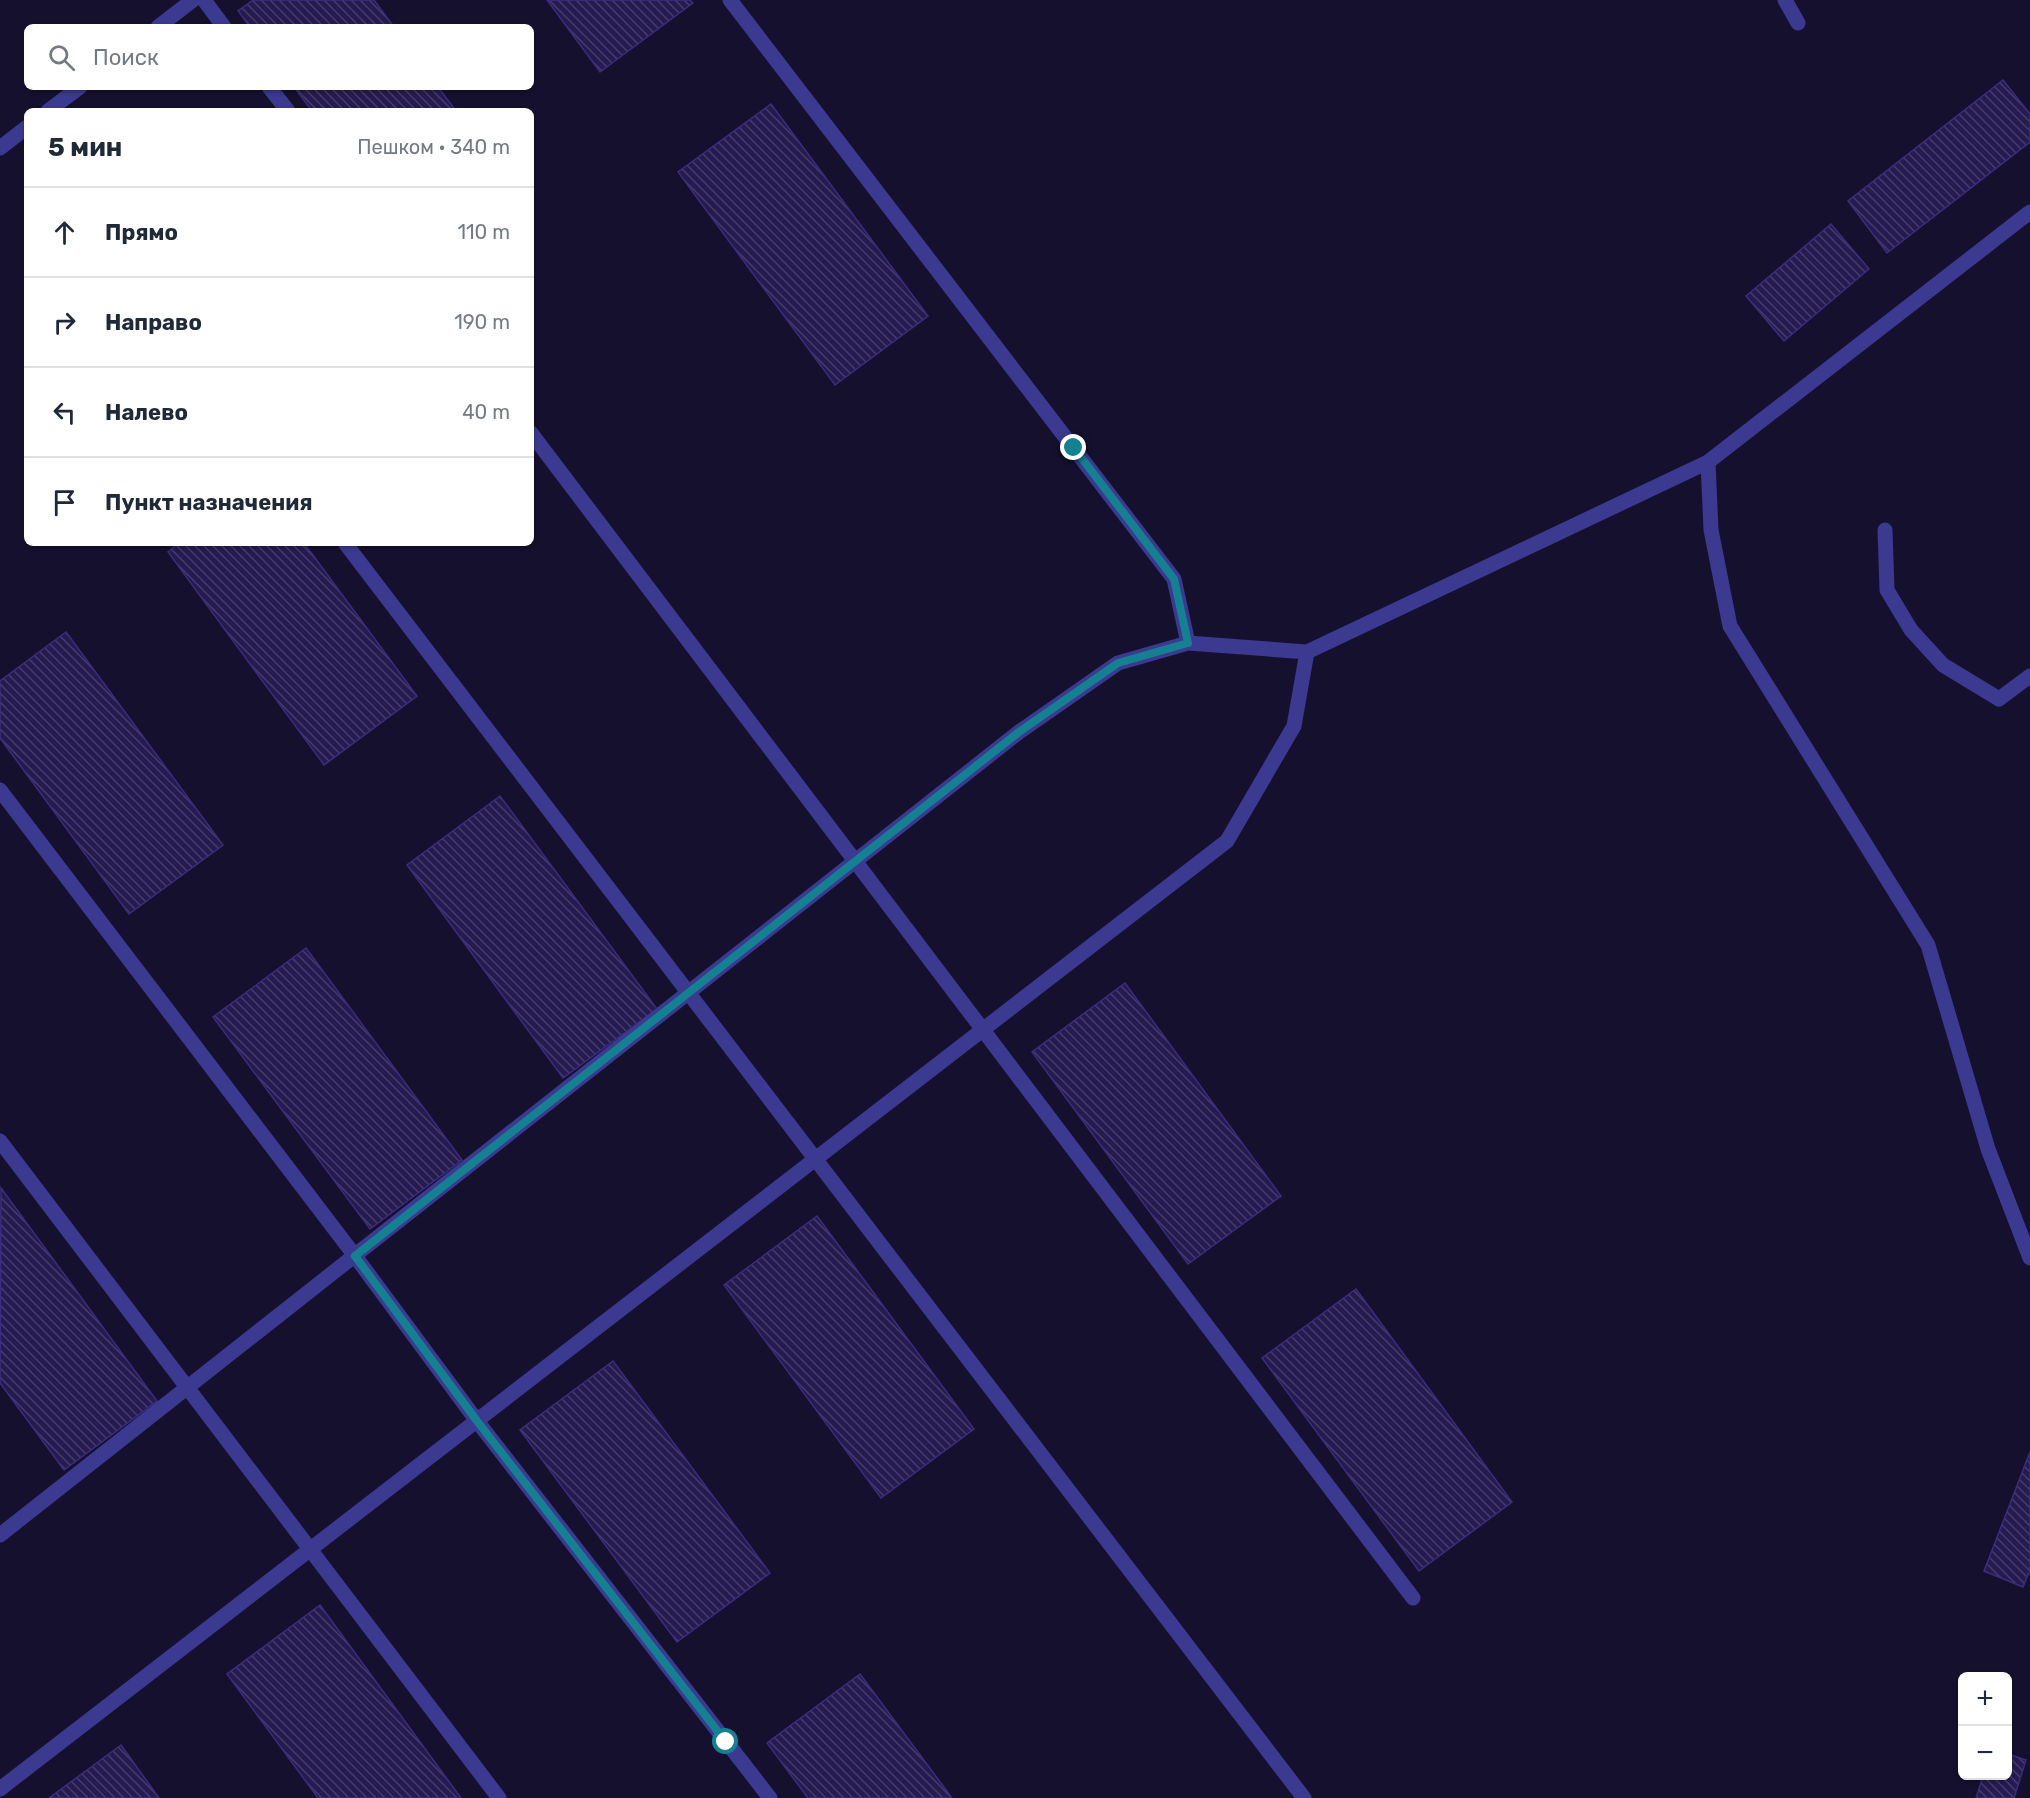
<!DOCTYPE html>
<html lang="ru">
<meta charset="utf-8">
<style>
body{margin:0;font-family:Rubik,sans-serif;background:#f2f2f3;color:#1f2937}
.controls{position:absolute;right:18px;bottom:18px;display:grid;overflow:hidden;border-radius:9px;box-shadow:0 2px 4px #0004}
.controls button{width:54px;height:54px;display:grid;place-items:center;padding:0;border:0;border-bottom:2px solid #e0e1e3;background:#fff;color:#1f2937;font:30px sans-serif}
.stop{position:absolute;width:18px;height:18px;margin:-14px;border:4px solid #158091;border-radius:50%;background:#fff}
.stop.end{background:#158091;border-color:#fff;box-shadow:0 2px 6px #0008}
.list{margin:0;padding:0;list-style:none}
h2{display:flex;justify-content:space-between;align-items:center;height:78px;margin:0;padding:0 24px;font-size:26px}
h2 small{font-size:20px;font-weight:400;color:#747a83}
.list li{display:grid;grid-template-columns:39px 1fr auto;gap:18px;align-items:center;box-sizing:border-box;height:90px;padding:0 24px;border-top:2px solid #e0e1e3}
.list b{display:block;font-size:22px;white-space:nowrap}
.list em{font-size:20px;font-style:normal;color:#747a83}
.icon{flex:none;width:33px;height:33px;fill:none;stroke:currentColor;stroke-width:2;stroke-linecap:round;stroke-linejoin:round}
.map{position:relative;flex:none;width:2030px;height:1798px;overflow:hidden}
.search{position:absolute;background:#fff;box-shadow:0 2px 4px #0004;left:24px;top:24px;width:510px;height:66px;display:flex;align-items:center;gap:15px;box-sizing:border-box;padding:0 21px;border-radius:9px;color:#747a83;font-size:22px}
.panel{position:absolute;background:#fff;box-shadow:0 2px 4px #0004;left:24px;top:108px;width:510px;height:438px;border-radius:9px}
.map>svg:first-child{display:block}
.building{fill:url(#building-back-hatch);stroke:#3b2c7e;stroke-width:1.5}
.lines{fill:none;stroke-linecap:round;stroke-linejoin:round}
.minor{stroke:#3b3990;stroke-width:15}
.route{stroke:#158091;stroke-width:8}
</style>
<div class="map">
<svg width="2030" height="1798" viewBox="0 0 2030 1798">
<defs>
<pattern id="building-back-hatch" width="6" height="6" patternUnits="userSpaceOnUse" patternTransform="scale(1.5)"><rect width="6" height="6" fill="#251b50"/><path d="M-1 5l2 2M0 0l6 6M5-1l2 2" fill="none" stroke="#443c6a"/></pattern>
</defs>
<rect width="100%" height="100%" fill="#15102e"/>
<!-- building -->
<path class="building" d="M253 0H374L394 27H250L238 11Z
M547 0H690L693 3 600 72Z
M2003 80 2030 114V142L1887 253 1848 201Z
M294 87H438L456 111H312Z
M771 104 928 316 835 385 678 172Z
M1831 224 1869 269 1784 341 1746 296Z
M179 543H304L417 696 324 765 168 552Z
M66 632 223 845 129 914 0 738V681Z
M500 796 657 1009 563 1078 407 865Z
M306 948 462 1160 370 1229 213 1017Z
M1125 983 1281 1196 1188 1264 1032 1052Z
M1 1188 157 1401 64 1470 0 1383Z
M817 1216 974 1429 881 1498 724 1285Z
M1356 1289 1512 1502 1419 1571 1262 1358Z
M613 1361 770 1573 677 1642 520 1430Z
M2030 1452V1570L2023 1587 1984 1571Z
M320 1605 461 1798H318L227 1674Z
M860 1674 952 1798H808L767 1743Z
M121 1745 159 1798H49Z
M2008 1754 2026 1760 2014 1798H1976L1983 1776H2008Z"/>
<g class="lines">
<!-- minor -->
<path class="minor" d="M204 0 224 27
M730 0 1174 579 1188 643
M1785 0 1798 23
M158 27 193 0
M269 87 288 111
M48 111 80 87
M0 148 27 127
M531 433 1413 1598
M1708 462 1711 530 1730 626 1928 945 1988 1149 2030 1258
M1885 530 1887 590 1911 630 1943 665 1999 699 2030 676
M345 543C663 963 985 1379 1304 1798
M0 790 355 1256 477 1421 770 1798
M0 1141 499 1798
M0 1535 1019 732 1118 663 1188 643 1307 652 1708 462 2030 212
M0 1789 1227 841 1294 726 1307 652"/>
</g>
<g class="lines">
<!-- route -->
<path class="route" d="M726 1742 477 1421 355 1256 1019 732 1118 663 1188 643 1174 579 1074 448"/>
</g>
</svg>
<div class="controls">
<button>+</button>
<button>−</button>
</div>
<div class="stop" style="left:726px;top:1742px"></div>
<div class="stop end" style="left:1074px;top:448px"></div>
<div class="search"><svg class="icon" aria-label="search" viewBox="0 0 24 24"><circle cx="10" cy="10" r="6"/><path d="M15 15l6 6"/></svg>Поиск</div>
<section class="panel">
<h2>5 мин<small>Пешком · 340 m</small></h2>
<ul class="list">
<li><svg class="icon" aria-label="ahead" viewBox="0 0 24 24"><path d="M12 20V5M6 11l6-6 6 6"/></svg><div><b>Прямо</b></div><em>110 m</em></li>
<li><svg class="icon" aria-label="right" viewBox="0 0 24 24"><path d="M7 20v-9h11M14 6l5 5-5 5"/></svg><div><b>Направо</b></div><em>190 m</em></li>
<li><svg class="icon" aria-label="left" viewBox="0 0 24 24"><path d="M17 20v-9H6M10 6l-5 5 5 5"/></svg><div><b>Налево</b></div><em>40 m</em></li>
<li><svg class="icon" aria-label="arrive" viewBox="0 0 24 24"><path d="M6 21V4h12l-3 4 3 4H6"/></svg><div><b>Пункт назначения</b></div></li>
</ul>
</section>
</div>
